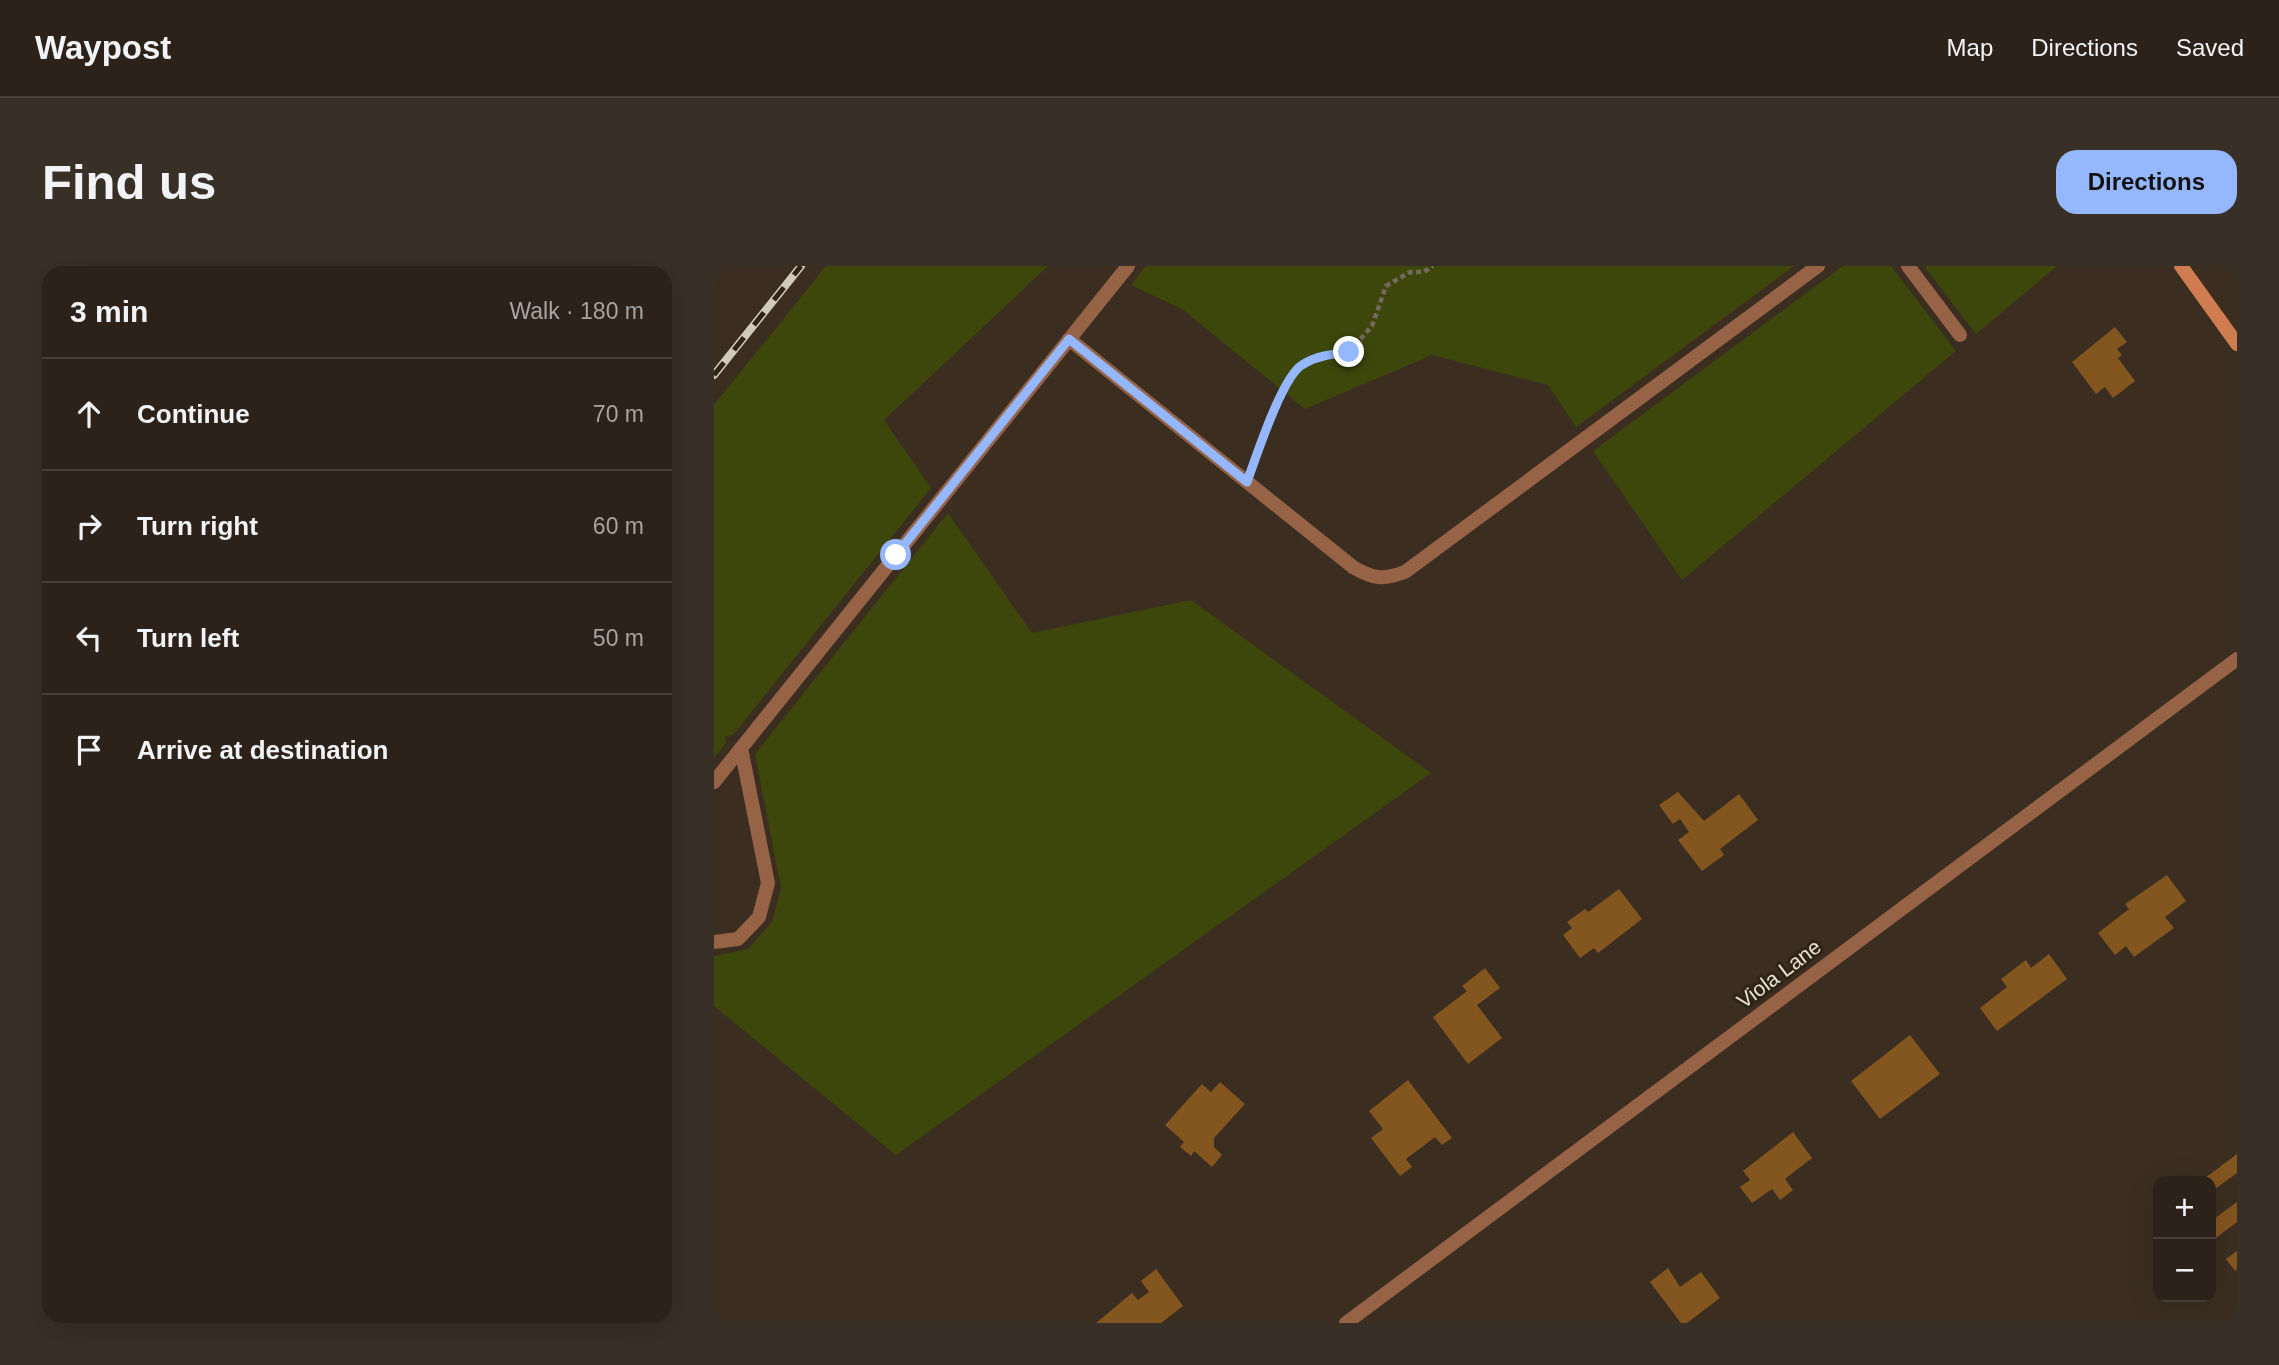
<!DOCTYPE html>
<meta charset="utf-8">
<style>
body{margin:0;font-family:Arial,sans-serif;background:#382f26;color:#f1f3f6}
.controls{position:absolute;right:21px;bottom:21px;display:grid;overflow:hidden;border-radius:14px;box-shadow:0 7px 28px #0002}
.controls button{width:63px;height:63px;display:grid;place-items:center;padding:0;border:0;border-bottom:2px solid #483f38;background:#2c2219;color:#f1f3f6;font:35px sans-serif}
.stop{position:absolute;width:21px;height:21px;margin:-16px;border:5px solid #94b7fd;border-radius:50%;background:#fff}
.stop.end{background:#94b7fd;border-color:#fff;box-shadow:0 2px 7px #0008}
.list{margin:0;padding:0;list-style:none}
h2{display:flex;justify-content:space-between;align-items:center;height:91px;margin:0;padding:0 28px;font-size:30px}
h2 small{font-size:23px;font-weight:400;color:#a6a4a2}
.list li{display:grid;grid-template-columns:46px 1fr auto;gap:21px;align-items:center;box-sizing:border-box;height:112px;padding:0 28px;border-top:2px solid #483f38}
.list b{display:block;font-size:26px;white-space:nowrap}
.list em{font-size:23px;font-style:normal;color:#a6a4a2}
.icon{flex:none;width:38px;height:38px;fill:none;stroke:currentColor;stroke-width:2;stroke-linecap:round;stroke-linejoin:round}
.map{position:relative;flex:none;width:1523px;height:1057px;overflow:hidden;border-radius:21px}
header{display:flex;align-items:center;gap:42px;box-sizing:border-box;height:98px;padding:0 35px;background:#2c2219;border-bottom:2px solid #483f38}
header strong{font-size:33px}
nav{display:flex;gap:38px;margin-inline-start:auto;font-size:24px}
.intro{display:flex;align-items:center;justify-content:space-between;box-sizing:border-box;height:168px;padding:0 42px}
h1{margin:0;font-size:49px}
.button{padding:18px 32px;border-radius:21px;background:#94b7fd;color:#111;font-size:24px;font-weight:700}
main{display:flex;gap:42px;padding:0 42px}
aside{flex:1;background:#2c2219;border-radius:21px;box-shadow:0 7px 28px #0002}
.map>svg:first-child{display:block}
.green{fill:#3d470c}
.building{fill:#83551f}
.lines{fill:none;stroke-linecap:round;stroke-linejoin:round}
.path{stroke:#74695d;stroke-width:4.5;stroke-dasharray:5 3.5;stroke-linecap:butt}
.street{stroke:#966347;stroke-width:14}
.secondary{stroke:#cf7d50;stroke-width:14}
.rail-casing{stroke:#d1c8be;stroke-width:8}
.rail{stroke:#302417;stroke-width:5;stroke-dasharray:16;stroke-linecap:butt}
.route{stroke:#94b7fd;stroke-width:9}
.labels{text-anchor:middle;stroke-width:6;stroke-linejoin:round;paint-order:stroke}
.street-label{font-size:21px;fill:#e9e1d8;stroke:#302417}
</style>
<header>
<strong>Waypost</strong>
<nav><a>Map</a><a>Directions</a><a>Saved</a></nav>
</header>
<div class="intro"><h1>Find us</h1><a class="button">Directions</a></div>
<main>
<aside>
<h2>3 min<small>Walk · 180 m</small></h2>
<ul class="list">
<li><svg class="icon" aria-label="ahead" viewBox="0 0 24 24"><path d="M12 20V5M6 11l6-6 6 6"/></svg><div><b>Continue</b></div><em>70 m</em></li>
<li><svg class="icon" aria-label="right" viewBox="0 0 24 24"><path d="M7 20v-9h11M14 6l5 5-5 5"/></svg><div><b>Turn right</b></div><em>60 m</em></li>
<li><svg class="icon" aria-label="left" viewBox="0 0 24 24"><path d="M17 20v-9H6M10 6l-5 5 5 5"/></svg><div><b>Turn left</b></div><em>50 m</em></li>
<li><svg class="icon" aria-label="arrive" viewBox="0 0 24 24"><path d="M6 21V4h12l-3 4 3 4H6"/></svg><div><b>Arrive at destination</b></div></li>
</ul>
</aside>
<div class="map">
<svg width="1523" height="1057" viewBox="0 0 1523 1057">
<rect width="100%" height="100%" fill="#3b2e21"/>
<!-- green -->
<path class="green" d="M112 0H334L170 154 217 222 19 469 11 470 12 477 0 492V139Z
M432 0H1080L862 161 834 119 718 89 591 143 468 43 417 19Z
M1129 0H1177L1242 85 968 314 879 185Z
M1210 0H1343L1262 68Z
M234 247 318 367 477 334 717 507 182 889 0 740V690L34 683 58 656 67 622 41 488Z"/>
<!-- building -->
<path class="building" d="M1401 61 1413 76 1403 83 1408 89 1404 92 1421 115 1399 132 1391 121 1382 128 1358 96Z
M964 526 990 555 1025 528 1044 554 1006 583 1010 589 988 605 964 574 975 566 966 553 959 558 945 539Z
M1453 609 1472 635 1451 651 1460 662 1420 691 1412 680 1401 689 1384 667 1415 643 1411 638Z
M905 623 928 653 884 687 880 682 866 692 849 669 858 662 853 656 871 643 874 646Z
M1335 688 1353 713 1283 765 1266 742 1293 721 1287 713 1312 694 1317 702Z
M771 702 786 722 763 739 788 772 754 798 719 751 753 725 748 720Z
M1196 769 1226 808 1166 853 1137 815Z
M694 814 738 872 728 879 721 871 692 893 698 901 686 910 657 872 669 863 655 845Z
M506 816 531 838 500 872V881L508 889 498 901 480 885 477 890 466 881 470 876 451 859 488 818 497 826Z
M1079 866 1098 892 1071 913 1079 924 1066 934 1058 923 1038 937 1026 921 1036 914 1029 905Z
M1523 888V907L1497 926V915H1487Z
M1523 936V956L1499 974 1497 955Z
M1523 985V1003L1521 1005 1512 993Z
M954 1002 966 1021 987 1006 1006 1032 973 1057H967L936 1016Z
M442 1003 469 1040 447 1057H382L418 1027 424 1034 435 1026 427 1015Z"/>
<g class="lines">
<!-- path -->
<path class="path" d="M539 198C548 176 570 111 587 99 601 89 619 88 635 86L658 60 672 20 696 6H710L719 0"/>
<!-- street -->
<path class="street" d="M1194 0 1246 69
M355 73 639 301C659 313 669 314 691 306L1104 0
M0 516 414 0
M0 676 24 673 45 651 54 617 27 482
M632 1057 1523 393"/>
<!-- secondary -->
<path class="secondary" d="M1467 0 1523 78"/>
<defs>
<path id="rail" d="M0 109 87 0"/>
</defs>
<!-- rail casing -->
<use href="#rail" class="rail-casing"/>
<!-- rail -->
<use href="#rail" class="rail"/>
</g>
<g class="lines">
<!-- route -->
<path class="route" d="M182 289 355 73 533 216C542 191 568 111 588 99 602 90 619 88 635 86"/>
</g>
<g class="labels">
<!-- street labels -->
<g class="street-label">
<text transform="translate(1065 708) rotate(-37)" y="7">Viola Lane</text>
</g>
</g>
</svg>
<div class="controls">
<button>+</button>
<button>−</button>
</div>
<div class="stop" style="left:182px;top:289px"></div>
<div class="stop end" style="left:635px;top:86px"></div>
</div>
</main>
